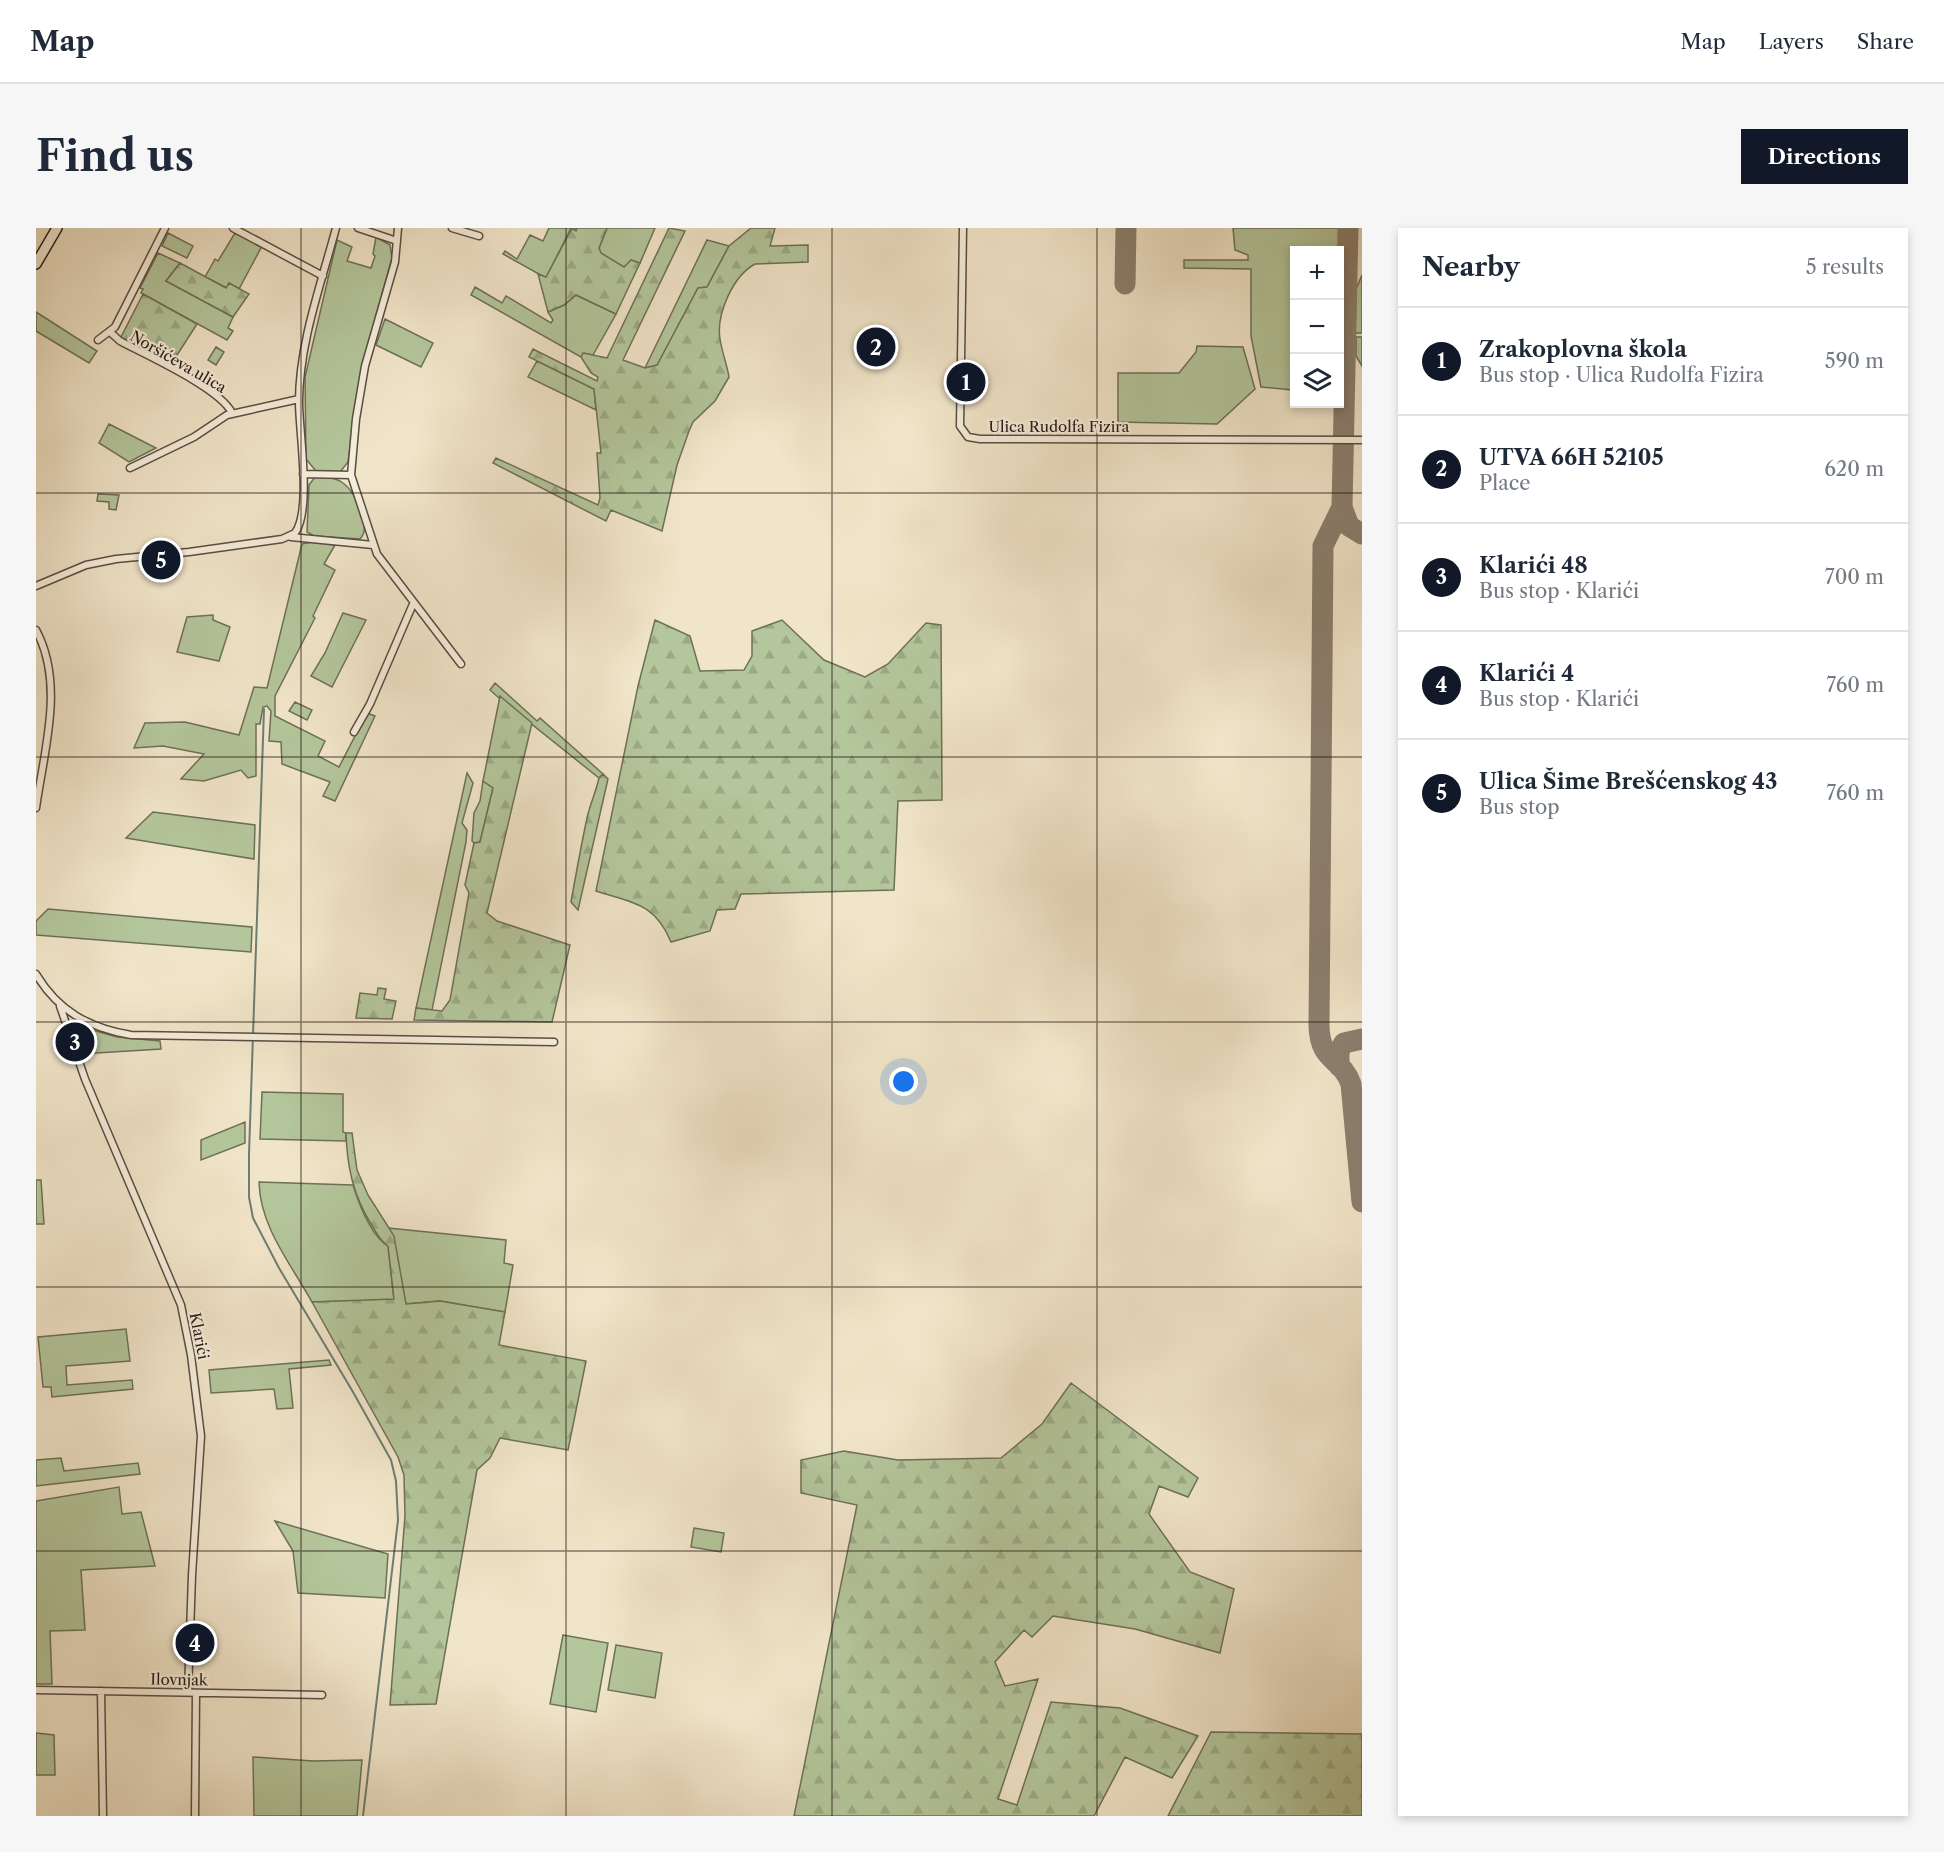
<!DOCTYPE html>
<meta charset="utf-8">
<style>
body{margin:0;font-family:"Libre Caslon Text",serif;background:#f6f6f7;color:#1f2937}
.controls{position:absolute;right:18px;top:18px;display:grid;overflow:hidden;border-radius:0px;box-shadow:0 3px 9px #0003}
.controls button{width:54px;height:54px;display:grid;place-items:center;padding:0;border:0;border-bottom:2px solid #e0e1e3;background:#fff;color:#1f2937;font:30px sans-serif}
.you{position:absolute;left:868px;top:854px;width:21px;height:21px;margin:-15px;border:4px solid #fff;border-radius:50%;background:#1a73e8;box-shadow:0 0 0 9px #1a73e833}
.badge{display:grid;place-items:center;width:39px;height:39px;border-radius:50%;background:#111827;color:#fff;font-size:20px;font-weight:700}
.pin{position:absolute;translate:-50% -50%;border:3px solid #fff;box-shadow:0 2px 6px #0006}
.list{margin:0;padding:0;list-style:none}
h2{display:flex;justify-content:space-between;align-items:center;height:78px;margin:0;padding:0 24px;font-size:26px}
h2 small{font-size:20px;font-weight:400;color:#747a83}
.list li{display:grid;grid-template-columns:39px 1fr auto;gap:18px;align-items:center;box-sizing:border-box;height:108px;padding:0 24px;border-top:2px solid #e0e1e3}
.list b{display:block;font-size:22px;white-space:nowrap}
.list p{margin:0;font-size:20px;white-space:nowrap;color:#747a83}
.list em{font-size:20px;font-style:normal;color:#747a83}
.icon{flex:none;width:33px;height:33px;fill:none;stroke:currentColor;stroke-width:2;stroke-linecap:round;stroke-linejoin:round}
.map{position:relative;flex:none;width:1326px;height:1588px;overflow:hidden;border-radius:0px}
header{display:flex;align-items:center;gap:36px;box-sizing:border-box;height:84px;padding:0 30px;background:#fff;border-bottom:2px solid #e0e1e3}
header strong{font-size:28px}
nav{display:flex;gap:33px;margin-inline-start:auto;font-size:21px}
.intro{display:flex;align-items:center;justify-content:space-between;box-sizing:border-box;height:144px;padding:0 36px}
h1{margin:0;font-size:42px}
.button{padding:15px 27px;border-radius:0px;background:#111827;color:#fff;font-size:21px;font-weight:700}
main{display:flex;gap:36px;padding:0 36px}
aside{flex:1;background:#fff;border-radius:0px;box-shadow:0 3px 9px #0003}
.map>svg:first-child{display:block}
.green{fill:#b4c69b;stroke:#6d7058;stroke-width:1.5}
.forest{fill:url(#forest-firs);stroke:#6d7058;stroke-width:1.5}
.lines{fill:none;stroke-linecap:round;stroke-linejoin:round}
.stream{stroke:#6c7d73;stroke-width:2}
.taxiway{stroke:#8c806f;stroke-width:21}
.street-casing{stroke:#594d42;stroke-width:9}
.secondary-casing{stroke:#261a15;stroke-width:12}
.street{stroke:#f6eedc;stroke-width:6}
.secondary{stroke:#f6eedc;stroke-width:9}
.grid{fill:none;stroke:#261a15;stroke-width:1.5;stroke-opacity:0.55}
.labels{text-anchor:middle;stroke-width:4.5;stroke-linejoin:round;paint-order:stroke}
.street-label{font-size:15px;fill:#261a15;stroke:#f6eedc}
</style>
<header>
<strong>Map</strong>
<nav><a>Map</a><a>Layers</a><a>Share</a></nav>
</header>
<div class="intro"><h1>Find us</h1><a class="button">Directions</a></div>
<main>
<div class="map">
<svg width="1326" height="1588" viewBox="0 0 1326 1588">
<defs>
<pattern id="forest-firs" width="22" height="20" patternUnits="userSpaceOnUse" patternTransform="scale(1.5)"><rect width="22" height="20" fill="#b4c69b"/><path d="M5 1l3.5 6h-7zM16 11l3.5 6h-7z" fill="#9baa85"/></pattern>
</defs>
<rect width="100%" height="100%" fill="#f1e5c9"/>
<filter id="stains"><feTurbulence type="fractalNoise" baseFrequency=".00333" numOctaves="4"/><feColorMatrix values="0 0 0 0 .2 0 0 0 0 .09 0 0 0 0 .02 0 0 0 .5 -.17"/></filter>
<radialGradient id="worn" r=".72"><stop offset=".6" stop-color="#630" stop-opacity="0"/><stop offset="1" stop-color="#630" stop-opacity=".3"/></radialGradient>
<!-- green -->
<path class="green" d="M513 0H541L540 3 535 0 510 50 467 26 469 23 481 31 494 7 507 13Z
M571 0H619L604 35 595 32 588 40 564 25 563 20Z
M1197 0H1303V22H1258L1256 162 1225 159 1215 108V41L1148 40V32H1212V27L1199 22Z
M132 5 157 18 151 30 126 18Z
M199 5 226 18 203 61 193 55 191 60 169 49 179 31 182 33Z
M340 9 354 17 356 30 326 138 312 234 304 244 280 243 270 231 269 149 301 12 316 19 311 33 335 40 339 28 337 26Z
M671 12 693 18 671 59 662 60 621 138 609 140Z
M122 25 144 35 130 53 197 89 192 100 197 103 191 112 105 65 107 61 104 60Z
M1326 47V105H1319L1320 61Z
M439 59 466 75 470 68 515 95 517 92 512 84 528 77 540 67 580 86 557 127 548 125 545 129 435 67Z
M0 84 61 123 53 135 0 103Z
M349 91 397 115 385 139 340 117Z
M1320 109H1326V138L1320 128Z
M1161 118 1207 119 1219 161 1181 196 1082 194V145H1143L1160 124Z
M180 119 188 124 180 137 172 132Z
M501 133 558 161 560 182 492 149Z
M73 196 120 220 93 234 63 215Z
M279 249C289 249 299 249 307 255 320 264 336 299 324 311L278 308 271 304 273 257Z
M62 266 83 267 80 282 73 281V274L61 273Z
M276 314 299 317 288 336 299 342 277 388 279 390 239 468V488L289 513 282 528 303 539 331 485 339 488 299 573 287 568 294 554 246 536 245 514 233 513 235 483 231 478 227 479 224 496H220V548L212 550 205 542 168 553 145 551 168 526 127 518 98 520 109 495 149 494 203 507 218 459 231 460 266 316Z
M307 385 330 392 296 459 275 448 289 425Z
M177 387V392L194 399 183 433 141 424 151 389Z
M459 455 501 493 504 490 567 546 563 550 463 470 454 462Z
M259 474 276 482 271 492 253 483Z
M431 545 437 555 426 595 431 602 430 614 396 782 380 780Z
M447 553 457 560 444 614 438 615 436 613 438 585 444 573Z
M117 584 219 597 218 631 90 610Z
M12 681 216 699 215 724 0 707V693Z
M49 800 81 809 124 813 125 821 45 826 39 808 42 802Z
M226 864 307 866V904L310 905V913L224 911Z
M209 894V915L165 932V912Z
M0 952H5L8 996H0Z
M223 954 317 957C323 976 334 1007 352 1018L358 1072 276 1074C255 1036 224 999 223 954Z
M352 1000 470 1012 468 1035 477 1037 469 1084 404 1073 370 1076Z
M90 1101 94 1133 30 1138 31 1157 96 1152 97 1161 16 1169 15 1159H7L2 1109Z
M293 1132 295 1137 253 1141 257 1180 241 1181 238 1161 175 1165 173 1142Z
M25 1230 28 1243 102 1235 104 1246 0 1258V1232Z
M83 1259 86 1286 105 1284 119 1338 45 1342 49 1402 14 1403 16 1456H0V1273Z
M239 1293 352 1326 349 1370 262 1365 257 1323Z
M658 1300 688 1305 685 1324 655 1319Z
M527 1407 572 1415 560 1484 514 1476Z
M580 1417 626 1425 619 1470 572 1462Z
M0 1505 18 1507 19 1547H0Z
M217 1529 277 1533 326 1532 321 1588H218Z"/>
<!-- forest -->
<path class="forest" d="M536 0 540 3 541 0H571L563 20 565 25 588 39 595 32 604 35 580 86 540 67 528 77 512 84 502 46 510 49Z
M633 0 649 3 587 132 609 140 621 137 662 60 671 59 693 18 715 0H739L734 18 772 17V34L719 36C697 48 680 86 684 111 686 124 691 137 693 149L679 173 657 194 653 203 641 237 626 303 575 282 570 293 457 235 460 230 562 277 564 270 561 225H565L558 161 493 129 497 121 561 153 562 149 555 145 545 129 547 125 571 130Z
M144 35 190 60 193 55 213 66 197 89 130 53Z
M107 66 161 96 134 138 84 111Z
M619 392 654 408 664 443 708 442 716 428V403L746 392 788 432 829 449 852 436 890 395 905 397 906 572 862 573 858 662 705 666 699 681 681 682 674 703 635 714C619 675 597 675 560 663L602 458Z
M464 468 496 495 451 685 461 693 534 717 516 794 378 792 380 780 406 783 414 772 433 665 429 657 438 615 444 614 457 560 447 553Z
M567 546 572 551 542 682 535 674C540 646 545 618 551 590 554 576 560 564 563 550Z
M342 760 350 761 348 771 360 773 356 791 320 790 324 765 341 767Z
M310 905H316L321 942 332 967 358 1008 370 1076 404 1073 469 1084 463 1117 550 1133 532 1222 464 1210 454 1230 441 1242 400 1476 354 1477 369 1288 368 1247 362 1229 276 1074 358 1071 352 1018C343 1012 341 1005 335 996 317 967 311 938 310 905Z
M1035 1155 1162 1250 1152 1269 1123 1258 1113 1286 1154 1344 1198 1361 1184 1425 1099 1401 1017 1388 996 1409 988 1402 959 1434 969 1458 1002 1451 962 1571 981 1577 1015 1474 1084 1480 1162 1508 1136 1550 1089 1529 1058 1588H758L821 1277 765 1265V1232L808 1223 862 1232 965 1230 1006 1196Z
M1175 1504 1326 1506V1588H1132Z"/>
<g class="lines">
<!-- stream -->
<path class="stream" d="M228 481 213 926V969L217 990 243 1040 317 1164 355 1232 360 1253 362 1292 327 1588"/>
<!-- taxiway -->
<path class="taxiway" d="M1312 0 1306 279 1287 318 1283 798C1284 835 1305 828 1315 856L1326 974
M1089 56 1090 0
M1306 279 1313 298 1326 306
M1303 838V823L1308 815 1326 811"/>
<defs>
<path id="street" d="M197 0 287 48
M322 0 361 13
M362 0 359 34 329 138 320 191 315 247 341 326 425 436
M416 0 443 8
M927 0 924 198 932 209 944 211 1326 212
M74 104 84 113C110 127 184 160 196 185
M62 112 79 99 129 0
M94 240 158 209 191 187 263 171
M267 246 315 247
M255 309 337 317
M0 358 50 337 80 331 153 324 246 311 259 305C276 282 263 204 263 174 263 116 285 56 300 0
M0 402C29 456 8 522 0 580
M318 504 334 476 377 376
M0 746C22 783 53 800 95 807L518 814
M24 778 49 851 145 1077 155 1127 165 1208 156 1347 152 1464
M0 1462 286 1467
M65 1463 67 1588
M159 1588 160 1465"/>
<path id="secondary" d="M0 36 21 0"/>
</defs>
<!-- street casing -->
<use href="#street" class="street-casing"/>
<!-- secondary casing -->
<use href="#secondary" class="secondary-casing"/>
<!-- street -->
<use href="#street" class="street"/>
<!-- secondary -->
<use href="#secondary" class="secondary"/>
</g>
<!-- grid -->
<path class="grid" d="M265 0V1588M530 0V1588M796 0V1588M1061 0V1588M0 265H1326M0 529H1326M0 794H1326M0 1059H1326M0 1323H1326"/>
<g class="labels">
<!-- street labels -->
<g class="street-label">
<text transform="translate(142 134) rotate(30)" y="5">Noršićeva ulica</text>
<text x="1023" y="204">Ulica Rudolfa Fizira</text>
<text transform="translate(163 1108) rotate(79)" y="5">Klarići</text>
<text transform="translate(143 1452) rotate(1)" y="5">Ilovnjak</text>
</g>
</g>
<rect width="100%" height="100%" filter="url(#stains)"/>
<rect width="100%" height="100%" fill="url(#worn)"/>
</svg>
<div class="controls">
<button>+</button>
<button>−</button>
<button><svg class="icon" aria-label="layers" viewBox="0 0 24 24"><path d="M12 4l9 5-9 5-9-5zM3 14l9 5 9-5"/></svg></button>
</div>
<div class="you"></div>
<div class="pin badge" style="left:930px;top:154px">1</div>
<div class="pin badge" style="left:840px;top:119px">2</div>
<div class="pin badge" style="left:39px;top:814px">3</div>
<div class="pin badge" style="left:159px;top:1415px">4</div>
<div class="pin badge" style="left:125px;top:332px">5</div>
</div>
<aside>
<h2>Nearby<small>5 results</small></h2>
<ul class="list">
<li><span class="badge">1</span><div><b>Zrakoplovna škola</b><p>Bus stop · Ulica Rudolfa Fizira</p></div><em>590 m</em></li>
<li><span class="badge">2</span><div><b>UTVA 66H 52105</b><p>Place</p></div><em>620 m</em></li>
<li><span class="badge">3</span><div><b>Klarići 48</b><p>Bus stop · Klarići</p></div><em>700 m</em></li>
<li><span class="badge">4</span><div><b>Klarići 4</b><p>Bus stop · Klarići</p></div><em>760 m</em></li>
<li><span class="badge">5</span><div><b>Ulica Šime Brešćenskog 43</b><p>Bus stop</p></div><em>760 m</em></li>
</ul>
</aside>
</main>
